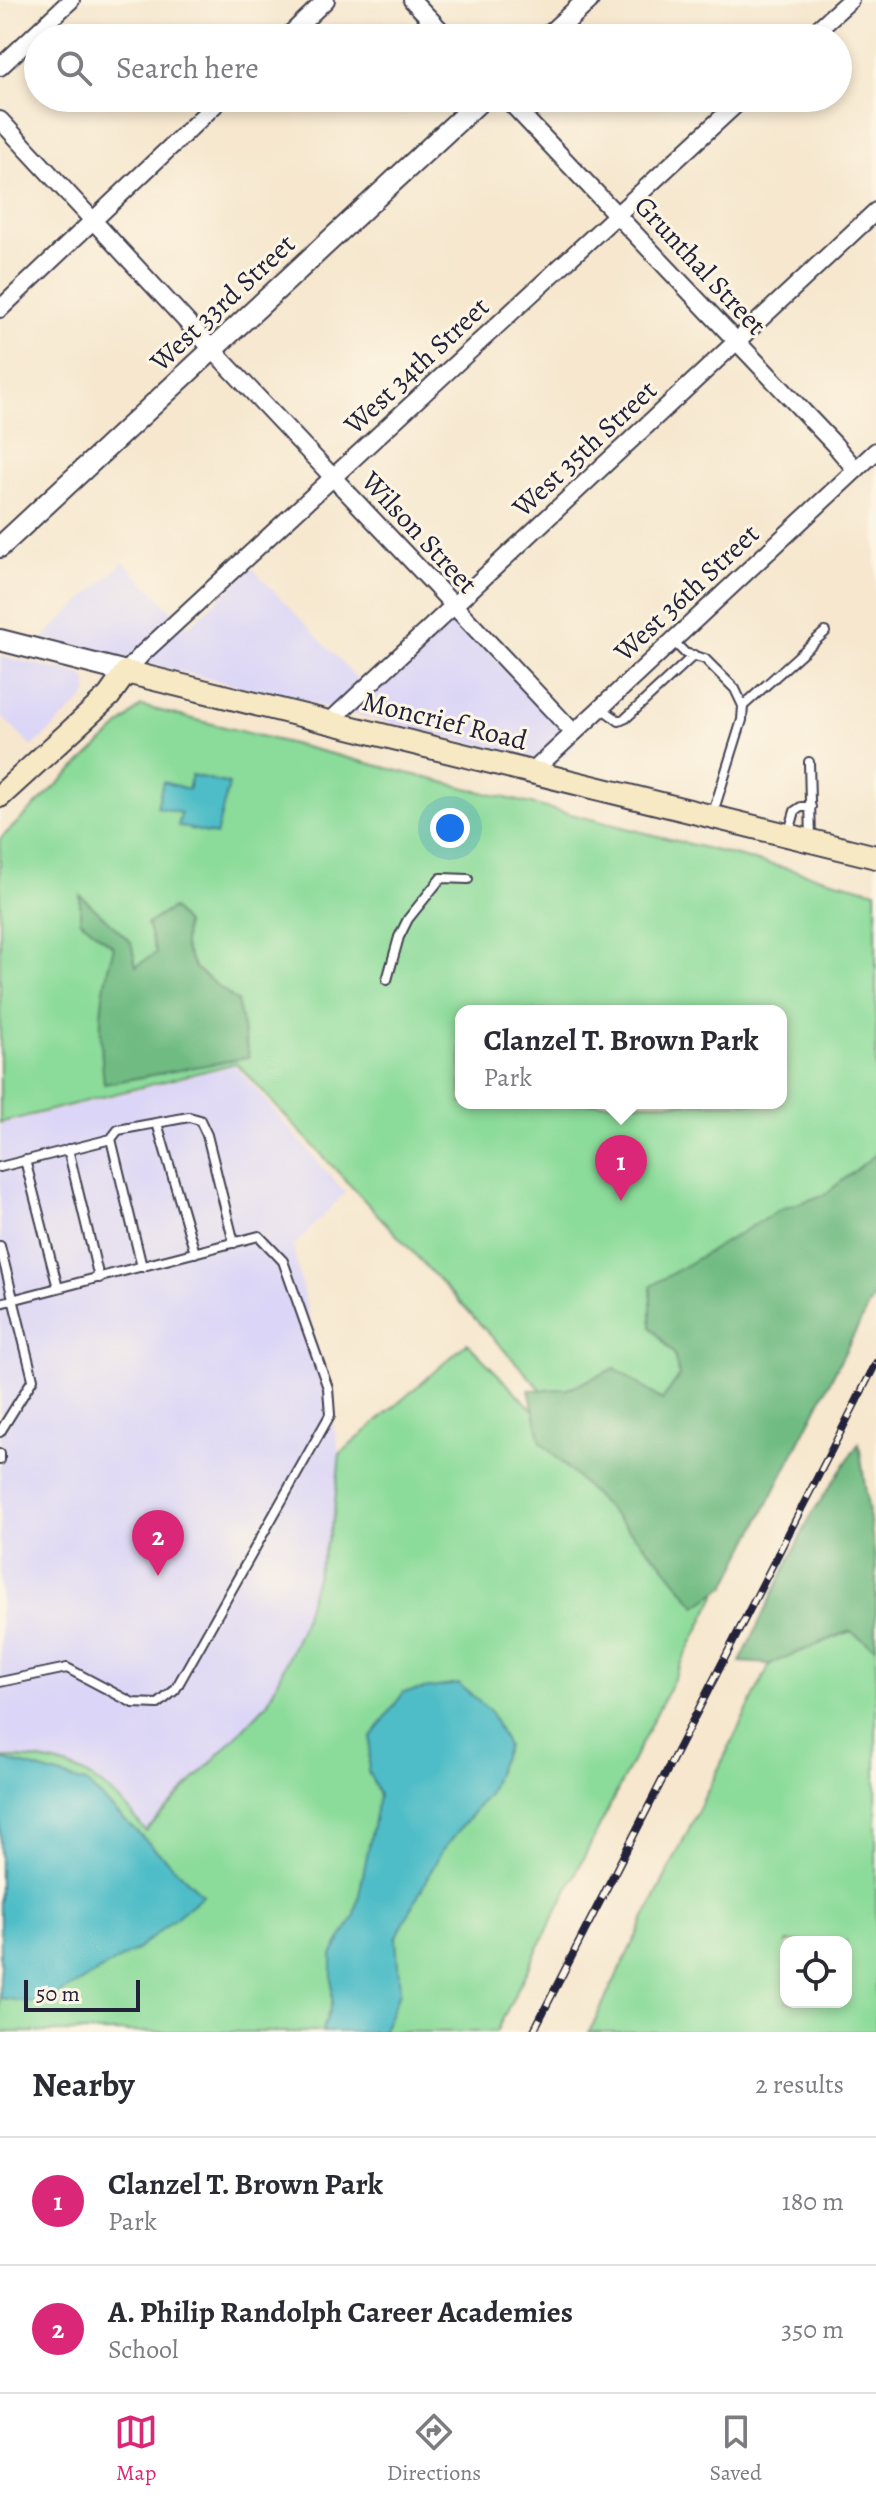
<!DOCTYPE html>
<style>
body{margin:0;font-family:Alegreya,serif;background:#f2f2f3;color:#2b2b33}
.controls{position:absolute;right:24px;bottom:24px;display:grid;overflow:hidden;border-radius:16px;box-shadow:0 4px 12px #0003}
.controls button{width:72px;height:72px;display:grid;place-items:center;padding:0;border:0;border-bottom:2px solid #e1e1e2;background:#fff;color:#2b2b33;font:40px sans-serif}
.scale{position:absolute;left:24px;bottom:20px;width:116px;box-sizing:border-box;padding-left:8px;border:4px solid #22223b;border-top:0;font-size:22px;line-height:28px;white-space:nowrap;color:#22223b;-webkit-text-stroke:6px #fcf5e5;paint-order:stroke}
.you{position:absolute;left:450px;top:828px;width:28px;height:28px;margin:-20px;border:6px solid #fff;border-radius:50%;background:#1a73e8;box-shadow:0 0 0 12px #1a73e833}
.badge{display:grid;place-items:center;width:52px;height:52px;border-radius:50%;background:#db2777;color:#fff;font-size:26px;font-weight:700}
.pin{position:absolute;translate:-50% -66px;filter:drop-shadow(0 2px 4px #0008)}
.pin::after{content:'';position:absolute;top:42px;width:28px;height:24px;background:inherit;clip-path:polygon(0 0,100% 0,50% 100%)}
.popup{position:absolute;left:455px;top:1005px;width:332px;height:104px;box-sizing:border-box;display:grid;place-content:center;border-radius:16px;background:#fff;filter:drop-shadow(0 2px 6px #0005);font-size:26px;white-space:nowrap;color:#7c7c81}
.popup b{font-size:30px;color:#2b2b33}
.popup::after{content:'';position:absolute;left:50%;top:100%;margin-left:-16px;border:16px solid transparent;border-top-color:#fff}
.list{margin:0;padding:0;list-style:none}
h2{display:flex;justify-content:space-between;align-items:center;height:104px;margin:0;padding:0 32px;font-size:34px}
h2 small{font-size:26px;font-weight:400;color:#7c7c81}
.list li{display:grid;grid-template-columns:52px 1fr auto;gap:24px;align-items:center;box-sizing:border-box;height:128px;padding:0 32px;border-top:2px solid #e1e1e2}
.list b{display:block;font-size:30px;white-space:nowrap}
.list p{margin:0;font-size:26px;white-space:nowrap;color:#7c7c81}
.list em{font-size:26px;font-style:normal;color:#7c7c81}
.icon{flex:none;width:44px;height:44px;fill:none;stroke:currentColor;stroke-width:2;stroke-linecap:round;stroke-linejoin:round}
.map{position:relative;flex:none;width:876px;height:2032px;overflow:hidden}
.search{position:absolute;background:#fff;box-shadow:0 4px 12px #0003;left:24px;right:24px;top:24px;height:88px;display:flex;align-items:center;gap:20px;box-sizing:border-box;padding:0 28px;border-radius:44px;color:#7c7c81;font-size:30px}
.sheet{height:360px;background:#fff}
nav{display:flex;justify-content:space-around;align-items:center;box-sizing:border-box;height:112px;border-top:2px solid #e1e1e2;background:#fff;font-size:22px;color:#7c7c81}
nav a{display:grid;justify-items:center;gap:4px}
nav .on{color:#db2777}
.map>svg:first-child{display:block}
.built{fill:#dbd6f7}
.green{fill:#8bdb9a;stroke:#567e6a;stroke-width:2;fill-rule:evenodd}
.forest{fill:#70bb82;stroke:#496e5e;stroke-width:2}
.water{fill:#4fbdc7;stroke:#387081;stroke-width:2}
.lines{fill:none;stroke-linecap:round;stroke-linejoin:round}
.service-casing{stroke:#424051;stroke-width:12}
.minor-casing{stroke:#424051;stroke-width:20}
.tertiary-casing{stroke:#424051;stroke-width:24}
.secondary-casing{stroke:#424051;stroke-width:26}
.service{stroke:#fff;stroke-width:8}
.minor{stroke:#fff;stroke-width:16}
.tertiary{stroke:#fff;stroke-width:20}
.secondary{stroke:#f7e9c3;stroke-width:22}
.rail-casing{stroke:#22223b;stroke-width:8}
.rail{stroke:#fcf5e5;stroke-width:5;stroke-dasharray:15;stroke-linecap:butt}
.labels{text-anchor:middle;stroke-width:6;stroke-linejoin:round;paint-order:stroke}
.street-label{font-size:28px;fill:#22223b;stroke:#fcf5e5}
</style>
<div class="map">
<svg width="876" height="2032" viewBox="0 0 876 2032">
<rect width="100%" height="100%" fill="#fcf5e5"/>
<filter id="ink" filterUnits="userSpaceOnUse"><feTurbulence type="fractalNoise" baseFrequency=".0125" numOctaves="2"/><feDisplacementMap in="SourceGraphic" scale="16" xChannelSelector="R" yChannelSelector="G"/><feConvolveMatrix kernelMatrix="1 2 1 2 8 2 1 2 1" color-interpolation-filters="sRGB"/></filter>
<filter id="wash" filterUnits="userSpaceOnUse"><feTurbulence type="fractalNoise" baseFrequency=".006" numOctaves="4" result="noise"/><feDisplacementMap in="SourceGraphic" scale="32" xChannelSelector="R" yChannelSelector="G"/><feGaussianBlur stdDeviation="1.8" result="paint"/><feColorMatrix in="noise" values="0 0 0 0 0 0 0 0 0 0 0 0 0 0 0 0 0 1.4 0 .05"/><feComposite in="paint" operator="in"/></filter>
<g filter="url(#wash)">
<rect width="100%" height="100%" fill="#f6e7ce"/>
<!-- built -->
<path class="built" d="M124 562 188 627 252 568 371 693 455 617 576 743 555 763 42 638Z
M0 656 82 675 87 681 88 692 84 699 32 747 0 715Z
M235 1065 345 1193 293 1247 340 1454 333 1521 300 1631 267 1704 146 1832 0 1995V1125Z"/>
<!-- green -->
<path class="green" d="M141 706 876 891V1279L722 1583 236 1063 0 1123V839ZM461 1011H781V1103H461Z
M467 1343 716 1595 496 2032H0V1758C53 1757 89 1767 126 1807 133 1814 139 1824 146 1831L267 1704 300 1631 333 1521 340 1454Z
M851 1631 876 1648V2032H589L770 1664ZM786 1942H846V2002H786Z"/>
<!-- forest -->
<path class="forest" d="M80 895 131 942 136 966 156 953 147 924 172 908 185 923 184 947 195 968 237 1001 249 1057 104 1084C99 1030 98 998 114 947L80 920Z
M876 1154V1291L726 1586 696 1606 661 1562 541 1442 529 1390 568 1389 615 1368 662 1400 679 1376 674 1354 651 1327V1286L781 1209 824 1195Z
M859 1443 876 1564V1648L850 1631 770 1664 740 1662 811 1515Z"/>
<!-- water -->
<path class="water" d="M192 775 229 784 216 835 178 826 181 813 157 807 163 782 188 789Z
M458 1684 490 1711 507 1746 488 1794 441 1852 396 1938 400 1992 382 2032H322L332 2003V1955L355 1915 379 1795 368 1771 371 1737 404 1692Z
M6 1760 86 1783 203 1895 138 1949 42 2004 0 1998V1762Z"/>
</g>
<g filter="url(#ink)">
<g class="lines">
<defs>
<path id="service" d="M673 641 685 653 705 659 735 689 743 706 742 720 712 816
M743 706 825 632
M601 708 619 721 626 718 694 655
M809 762 811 840
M789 832 795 811 801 807H811
M387 980 399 937 408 919 441 878 468 879
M157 1123 195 1253
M68 1149 99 1278
M25 1160 58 1288
M0 1167 111 1139
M0 1246 33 1379 0 1432
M142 1267 111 1139 118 1130 189 1117 200 1120 207 1135 234 1243
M0 1303 259 1236 283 1261 328 1388 330 1415 175 1690 158 1704 133 1703 67 1668 0 1682
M0 1454V1460"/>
<path id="minor" d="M412 0 448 38
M286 38 326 0
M808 38 850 0
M0 67 71 0
M506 98 834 444 856 470
M0 120 212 349 574 733
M0 309 222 98
M126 672 142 654 743 98
M328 723 876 211
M532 772 876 451"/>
<path id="tertiary" d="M547 38 588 0
M0 547 483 98
M0 640 126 672"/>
<path id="secondary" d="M0 796 109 696 126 672 876 857"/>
</defs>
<!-- service casing -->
<use href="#service" class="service-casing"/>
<!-- minor casing -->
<use href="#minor" class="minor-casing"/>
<!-- tertiary casing -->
<use href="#tertiary" class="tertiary-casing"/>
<!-- secondary casing -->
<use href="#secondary" class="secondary-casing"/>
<!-- service -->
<use href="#service" class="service"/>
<!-- minor -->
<use href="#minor" class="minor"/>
<!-- tertiary -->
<use href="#tertiary" class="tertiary"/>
<!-- secondary -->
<use href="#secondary" class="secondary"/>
<defs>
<path id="rail" d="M533 2032 876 1363"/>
</defs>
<!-- rail casing -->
<use href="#rail" class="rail-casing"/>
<!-- rail -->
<use href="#rail" class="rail"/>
</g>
</g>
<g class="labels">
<!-- street labels -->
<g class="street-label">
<text transform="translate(701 265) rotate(47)" y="10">Grunthal Street</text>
<text transform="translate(222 302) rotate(-43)" y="10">West 33rd Street</text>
<text transform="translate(416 365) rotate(-43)" y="10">West 34th Street</text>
<text transform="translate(584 448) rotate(-43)" y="10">West 35th Street</text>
<text transform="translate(420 532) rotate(47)" y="10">Wilson Street</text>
<text transform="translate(686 592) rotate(-43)" y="10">West 36th Street</text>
<text transform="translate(445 720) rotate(14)" y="10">Moncrief Road</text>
</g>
</g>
</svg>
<div class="controls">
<button><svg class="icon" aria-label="locate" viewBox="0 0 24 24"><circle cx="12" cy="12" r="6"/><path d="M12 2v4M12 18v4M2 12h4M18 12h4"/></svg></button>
</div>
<div class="scale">50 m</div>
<div class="you"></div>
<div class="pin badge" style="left:621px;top:1201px">1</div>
<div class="popup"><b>Clanzel T. Brown Park</b>Park</div>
<div class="pin badge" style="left:158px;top:1576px">2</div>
<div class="search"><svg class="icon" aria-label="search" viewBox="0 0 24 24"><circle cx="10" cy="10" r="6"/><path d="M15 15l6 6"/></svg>Search here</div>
</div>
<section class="sheet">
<h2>Nearby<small>2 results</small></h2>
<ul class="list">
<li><span class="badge">1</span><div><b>Clanzel T. Brown Park</b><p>Park</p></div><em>180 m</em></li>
<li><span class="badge">2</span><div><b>A. Philip Randolph Career Academies</b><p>School</p></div><em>350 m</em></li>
</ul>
</section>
<nav>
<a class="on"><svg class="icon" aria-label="map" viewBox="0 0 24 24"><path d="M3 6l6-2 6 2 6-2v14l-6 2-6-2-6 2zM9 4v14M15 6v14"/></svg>Map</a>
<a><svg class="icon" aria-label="directions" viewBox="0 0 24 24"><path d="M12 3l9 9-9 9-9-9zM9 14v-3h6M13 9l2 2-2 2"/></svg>Directions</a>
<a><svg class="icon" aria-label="saved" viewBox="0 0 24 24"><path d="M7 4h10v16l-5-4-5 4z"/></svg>Saved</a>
</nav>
